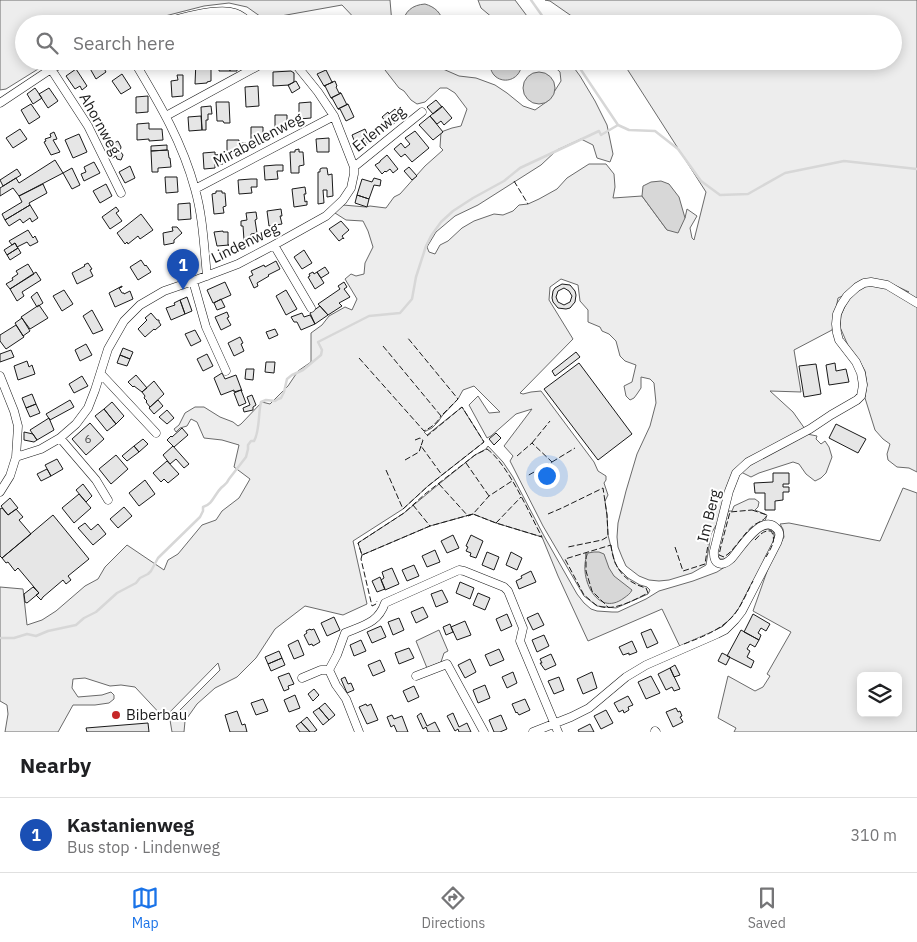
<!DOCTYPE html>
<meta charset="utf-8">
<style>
body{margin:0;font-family:"IBM Plex Sans",sans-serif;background:#f2f2f2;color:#202124}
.controls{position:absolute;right:15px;bottom:15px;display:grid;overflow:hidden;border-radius:8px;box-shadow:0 2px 12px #0003}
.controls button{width:45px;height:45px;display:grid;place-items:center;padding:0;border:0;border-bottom:1px solid #e0e0e0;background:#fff;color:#202124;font:25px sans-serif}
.you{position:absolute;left:546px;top:475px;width:18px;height:18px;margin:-12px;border:4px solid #fff;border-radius:50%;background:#1a73e8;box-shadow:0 0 0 8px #1a73e833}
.badge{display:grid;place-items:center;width:32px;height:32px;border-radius:50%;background:#1a73e8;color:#fff;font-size:16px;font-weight:700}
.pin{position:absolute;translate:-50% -41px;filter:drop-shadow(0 1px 2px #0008)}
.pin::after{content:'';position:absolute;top:26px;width:18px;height:15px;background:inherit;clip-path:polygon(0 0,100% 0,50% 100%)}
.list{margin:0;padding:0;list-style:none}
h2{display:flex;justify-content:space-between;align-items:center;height:65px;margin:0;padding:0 20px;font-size:21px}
h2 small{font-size:16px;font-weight:400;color:#757577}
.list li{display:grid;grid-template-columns:32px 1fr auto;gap:15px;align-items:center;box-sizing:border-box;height:75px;padding:0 20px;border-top:1px solid #e0e0e0}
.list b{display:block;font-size:19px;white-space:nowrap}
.list p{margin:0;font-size:16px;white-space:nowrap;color:#757577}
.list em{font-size:16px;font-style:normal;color:#757577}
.icon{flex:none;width:28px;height:28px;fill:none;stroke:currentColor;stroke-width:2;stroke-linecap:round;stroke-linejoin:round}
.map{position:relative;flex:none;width:917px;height:732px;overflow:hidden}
.search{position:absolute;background:#fff;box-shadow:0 2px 12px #0003;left:15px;right:15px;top:15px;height:55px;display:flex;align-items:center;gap:12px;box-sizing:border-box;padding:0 18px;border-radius:28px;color:#757577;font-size:19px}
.sheet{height:140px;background:#fff}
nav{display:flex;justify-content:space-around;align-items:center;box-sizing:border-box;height:70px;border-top:1px solid #e0e0e0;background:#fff;font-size:14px;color:#757577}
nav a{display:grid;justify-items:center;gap:2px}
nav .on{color:#1a73e8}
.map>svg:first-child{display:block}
.built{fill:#ededed;stroke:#6a6a6a;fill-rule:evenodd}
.water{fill:#d7d7d7;stroke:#6a6a6a}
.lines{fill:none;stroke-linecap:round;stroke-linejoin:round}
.stream{stroke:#d7d7d7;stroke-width:2.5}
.building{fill:#e6e6e6;stroke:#1a1a1a;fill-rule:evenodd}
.street-casing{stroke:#1a1a1a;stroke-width:9}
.street{stroke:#fff;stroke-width:8}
.fence{stroke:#1a1a1a;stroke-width:1;stroke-dasharray:6 2.5;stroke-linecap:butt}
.poi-dot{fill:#c62828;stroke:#fff;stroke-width:2}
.labels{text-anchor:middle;stroke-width:4;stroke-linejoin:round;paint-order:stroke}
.number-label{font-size:12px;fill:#4d4d4d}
.street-label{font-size:15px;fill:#1a1a1a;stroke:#fff}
.poi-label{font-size:15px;fill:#1a1a1a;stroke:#fff;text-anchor:start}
</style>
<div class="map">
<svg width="917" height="732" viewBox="0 0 917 732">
<rect width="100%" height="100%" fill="#fff"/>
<!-- built -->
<path class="built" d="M0 0H390L392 24H360L342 5 264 19 247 7 229 3 204 6 134 24 114 23 112 24H24V61H51L6 89 0 90Z
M478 0H515L533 24H500L481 8Z
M545 0H917V472L909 468 897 467 888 460 887 454 890 444 883 439 875 430 865 398 867 384 865 371 859 360 850 350 840 327 841 315 847 302 854 292 864 287 872 285 909 292 888 282 877 280 838 298 832 330 794 350 801 392 770 391 793 412 805 429 738 468 718 522 711 534 706 565 692 573 669 580 659 581 649 580 639 576 626 566 622 557 618 547 617 537 618 523 626 491 637 454 650 426 656 403 654 383 650 379 641 377V388L637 394 634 398 630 400 626 396 624 386 632 382 636 365 625 361 620 356 616 341 609 334 602 331 600 327 588 322V310L580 301 578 285 561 279 550 287 549 300 573 339 520 393 523 394 531 392 541 391 594 462 598 471 606 476V480L604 483 608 495 605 501 607 515 608 535 615 563 618 568 628 578 640 585 647 587 650 590 648 594 616 608 597 606 584 596 543 526 510 461 513 456 504 446 532 409 516 414 491 436 487 438 469 405 478 396 489 413 500 412 474 386 463 390 458 399 442 416 438 422 432 428 424 432 427 435 462 407 484 442 428 486 403 509 353 541 367 604 343 615 305 606 275 629 256 658 237 677 215 688 197 704 185 721 184 732H172L170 720 220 670 218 663 164 718 135 687 121 685 110 686 85 678 73 679 72 688 78 697 102 695 111 692 114 695V699L109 703 95 705H73L58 732H5L8 714 7 705 0 701V587L23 589 27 625 42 620 56 611 85 586 98 579 105 567 127 545 164 570 168 560 178 554 202 525 216 520 222 511 239 498 250 479 234 467 239 445 222 440 204 438 197 422 191 419 187 426 180 428 176 432 174 429 179 425 185 413 195 407H204L220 417 233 422 238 426 241 424 262 402 270 404 288 386 298 371 311 362V333L322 325 329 316 345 307 352 310 357 299 345 279 351 274 356 276 364 274 365 263 373 247 368 231 363 221 346 220 335 213 343 205 366 207 370 206 386 208 394 197 400 194 425 166 443 150 440 147 441 132 452 128 461 126 467 109 455 93 447 88H440L425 102 417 104 411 100 404 91 399 88 378 61H431L443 69 459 76 476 78 495 85 507 93 523 106 535 110 549 100 561 81 560 72 548 61H569L580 76 595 101 607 125 613 154 610 162 597 158 593 145 581 139 557 150 541 165 478 205 455 216 436 232 427 247 429 252 435 254 440 245 448 241 462 228 474 221 494 214 503 215 513 211 519 205 528 204 539 199 557 189 567 178 589 164H606L614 174 615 187 613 198 642 196 667 230 685 218 687 209 697 216 690 228 692 238 694 240 706 192 622 61H893V24H583L550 1Z
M807 434 817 436 816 439 821 444 825 441 829 447 832 457 826 473 821 478 815 481 806 474 799 464 793 462 759 473 751 477 741 472 750 463Z
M488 446 503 462 513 477 544 536 577 594 584 603 591 609 597 611 612 612H618L646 599 659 591 693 581 717 572 731 563 757 533 763 530 768 529 773 531 775 540 741 605 735 615 726 624 717 630 681 647 683 653 662 609 588 641 558 576 542 537 496 523 473 514 430 526 362 555 358 543 404 513 439 484 475 455 486 449Z
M903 488 917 493V732H734L736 728 718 718 728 676 755 691 763 687 770 676 767 674 791 632 753 611 770 563 784 537 783 529 780 524 789 523 880 541ZM861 676H898V713H861Z
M749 499H755L759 502 758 507 755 510 767 515 765 521 760 522 752 529 729 556 724 559H720L717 554 728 511H732L734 506Z
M439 630 448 651 444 653 441 662 427 668 416 641Z"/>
<!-- water -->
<path class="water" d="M425 4C435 7 442 13 443 24H402C405 11 412 5 425 4Z
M490 61H522C522 87 488 86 490 61Z
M523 88a16 16 0 1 1 32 0a16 16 0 1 1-32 0Z
M661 181 669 184 679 197 685 218 678 233 667 230 642 196 643 186 651 182Z
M594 552H599L604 554 609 568 614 576 632 590C630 594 628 595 624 598 596 619 577 574 588 553Z"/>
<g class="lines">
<!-- stream -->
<path class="stream" d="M531 0 548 24
M575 61 618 125 629 130 655 131 678 149 701 181 720 195 748 194 785 173 844 161 917 169
M1 638H14L27 634 36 636 48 631 76 625 84 618 96 612 117 593 136 583 140 578 148 574 151 571 158 558 200 517 203 511V507C213 504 214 495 221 488 224 485 227 484 229 479L246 457 248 449V445L251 441H254C260 431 258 414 261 402L266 400 275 401 278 399 281 398 284 392 287 379 292 375 303 370 321 355 322 350 318 342 369 316 400 313 412 299 416 277 426 246 431 236 441 222 453 211 473 198 504 181 520 168 599 131 601 135 618 125"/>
</g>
<!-- building -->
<path class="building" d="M100 61 106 72 96 79 88 65 93 61Z
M196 61H201V63L206 62 207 67H211V81L207 82V83L195 84Z
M219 61H230V71H219Z
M230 61H243V63H237V71H230Z
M76 69 87 86 82 90 80 86 75 89 66 76Z
M326 70 332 82H333L324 86 317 74Z
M291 71 294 73V82L289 85 273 86V72Z
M122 74 131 88 121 94 112 81Z
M177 75H183V96L172 97 171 81 178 80Z
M296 81 300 88 292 93 288 85Z
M335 81 337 86 336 87 339 93H341L331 98 325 86H324Z
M258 86 259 106 246 107 245 87Z
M35 88 42 98 33 104 27 94Z
M49 88 58 101 48 108 39 94Z
M341 93 347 105 348 104 338 109 332 98H331Z
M148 96V112L136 113V97Z
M436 100 442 107 433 114 427 107Z
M216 102H229L230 123H224L223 121H217Z
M311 102V118L299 119V103Z
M31 104 40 117 29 124 21 110Z
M348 104 354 117 346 121 340 109H338Z
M211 106 212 114H208V120H206V130H202L201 107Z
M442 106 452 118 444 125 441 121 437 124 430 116Z
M395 109 401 118 390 127 382 117 388 112 389 114Z
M275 115H287V130L275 131Z
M201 116 202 130 189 131 188 117Z
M430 116 443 132 433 140 419 125Z
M149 123V129H162L163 140 149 141V139L137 140V124Z
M251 127H263V143L251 144Z
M20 129 27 139 13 148 6 138Z
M365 129 368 136 365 137 367 144 357 148 352 135Z
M415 131 429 148 412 162 405 154 401 157 394 149 401 143 405 148 410 144 405 138Z
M54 132 57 139 53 140 60 152 51 155 44 142 46 141 45 139 51 137 50 134Z
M79 134 87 152 73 158 65 140Z
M329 138V152H317L316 139Z
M227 140H239V155L227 156Z
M118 141 121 147 120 151 123 155 121 160 117 159 116 156 112 158 107 148 109 143 112 144Z
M239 143H246L247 153H239Z
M167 145V150L151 151V146Z
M299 149V152H303L304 165 299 166V173H291L290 152H295V150Z
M168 150 169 158H170L171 167 158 168V172H152L151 151Z
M215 152V168L204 169 203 153Z
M222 154 223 164 215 165V155Z
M387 155 398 169 393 173 390 169 386 172 385 171 382 174 375 165 380 162V161Z
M55 160 63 173 19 196 13 188 0 196V188L16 178 19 183Z
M94 162 100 173 84 181 81 174 86 172 84 167Z
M276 165H283V171H277L278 179 265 180 264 166Z
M130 166 135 178 125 183 119 172Z
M409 167 417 176 412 180 404 171Z
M72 168 80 185 72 189 63 173Z
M322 168H327L328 175 332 174 333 196 327 197V190H323L324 203 318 204V172H320V169Z
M17 169 21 175 3 186 0 180Z
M165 177H177L178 192 166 193Z
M374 178 381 180 380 186 374 185 369 199 357 195 362 179 372 182Z
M251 179H257V187H251L252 193 239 194 238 180Z
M43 184 47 193 29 203 30 205 5 220 2 214 22 202 19 196Z
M106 184 112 196 100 203 93 191Z
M305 187 306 194H304L305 202 307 201V205L294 207 292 189Z
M216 191H222V193H225L226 206 223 207 224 213 214 214 212 194 216 193Z
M357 195 369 199 367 207 355 203Z
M190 203 191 219 178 220V204Z
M30 205 38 218 32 222 30 218 23 223 20 219 9 226 5 220Z
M116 207 119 211 116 213 122 221 110 229 102 217Z
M281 209 282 216H280L282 224 269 226 267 211Z
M256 212 257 219 255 220 257 233 251 234V239L244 240 243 226H241V221L247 220 246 213Z
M141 214 153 230 140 239 138 236 128 244 127 242 125 244 117 233Z
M341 221 349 230 342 236 344 239 343 238 339 241 329 229Z
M172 227H177L182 233 174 240V243L164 245 163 233 173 231Z
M28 230 33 238 35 236 38 242 30 246 27 242 17 247 15 243 12 245 9 241Z
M223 231V232H228V245H229L217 246 214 232Z
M15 243 18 248 7 255 4 250Z
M18 248 21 253 10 260 7 255Z
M304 250 312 263 302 269 294 257Z
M184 253 192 263 182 270 175 259Z
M141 260 145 266 146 265 151 272 138 280 130 267Z
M276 261 280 269 268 275 269 276 257 283 258 286 254 288 249 277 253 275 251 271 264 265 265 267Z
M88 263 92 269 90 270 93 276 77 284 72 273 85 266 84 265Z
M28 264 34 274 10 289 6 284 13 280 12 278 18 274 16 271Z
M325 267 329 273 321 278 317 272Z
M36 272 41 280 22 292 24 296 17 301 10 289Z
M313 272 314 274 317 272 324 283 315 289 308 277 310 276 309 274Z
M225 282 231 295 213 303 207 290Z
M344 282 347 287 344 289 350 297 339 303 342 306 328 315 318 304 340 289 338 286Z
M562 284 570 285 575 291 576 295 575 302 570 308 566 309 558 308 553 302 552 298 553 291 555 288ZM564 288 569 291 572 296 570 302 564 305 558 302 556 297 558 291Z
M122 286V287L119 288 122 293H124V294L130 291 133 299 115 307 109 293Z
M64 290 73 304 62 311 53 296Z
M286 290 297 309 286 315 276 296Z
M37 292 43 303 37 307 31 297Z
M187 297 192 311 185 314 180 300Z
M221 299 225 307 217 310 214 303Z
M180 300 185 314 171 320 166 308 175 305 174 303Z
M39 305 48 318 30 329 21 317Z
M320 306 328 315 315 324 310 313Z
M92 310 103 330 93 334 83 316Z
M227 312 229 317 227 318 231 325 221 330 215 317Z
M151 313 157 320H159V322L161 325 155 330 154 329 145 337 138 329 147 320 145 318Z
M302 313 304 317 310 315 315 324 301 330 297 322H294L291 317Z
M22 318 30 331 23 336 15 323Z
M16 325 24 337 6 349 0 341V335Z
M275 329 278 335 269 339 266 332Z
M195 330 201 341 191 346 185 334Z
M240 337 243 343 241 344 244 351 234 356 228 343Z
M86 344 92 355 80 361 75 350Z
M123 348 133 352 130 359 120 355Z
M11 350 14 357 0 362V354Z
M576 352 580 357 555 376 552 371Z
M207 354 213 366 203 371 197 359Z
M120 355 130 359 127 366 117 363Z
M27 361 29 367 32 365 35 374 18 380 14 366Z
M266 362H275L274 373 265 372Z
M579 363 632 434 598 460 544 389Z
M835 363 836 371 846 369 849 382 829 385 826 365Z
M816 364 821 394 804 397 799 366Z
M246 369H254L253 380 245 379Z
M222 373 225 379 236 375 242 391 241 390 234 392V390L221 395 214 378Z
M136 375 147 388 142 392 134 386 133 387 128 382Z
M82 376 88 386 74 393 69 384Z
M154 381 164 394 150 407 146 402 147 401 144 398 145 396 142 392Z
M241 390 246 403 239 406 234 393Z
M32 394 36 404 26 408 22 398Z
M252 395 256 405 253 407V410L244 412 243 408 250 405 247 397Z
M70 400 74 407 50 420 46 414Z
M158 400 163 406 154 414 149 408Z
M112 402 124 416 116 424 104 409Z
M36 404 40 413 30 417 26 408Z
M104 409 116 424 107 431 95 416Z
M167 410 174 418 167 424 159 417Z
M49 418 54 430 37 440 30 430Z
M90 423 104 439 86 455 72 439Z
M836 424 866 439 858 453 829 438Z
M182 428 188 435 174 447 167 440 171 436 172 437Z
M24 432 33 434 37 440 34 442 24 440Z
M496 433 501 438 494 445 489 439Z
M143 439 148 444 139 452 134 446Z
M134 446 139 452 127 461 122 456Z
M173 446 189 464 184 468 176 459 170 464 163 455Z
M116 455 128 469 111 484 99 469Z
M57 459 63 469 51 476 45 465Z
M167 461 179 474 168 483 164 479 161 482 153 473Z
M47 469 51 476 41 481 37 474Z
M773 473H789V484H783V487H789V492H783V500L775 501V510H765V493H755L754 483 773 482Z
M145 480 155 494 139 506 129 493Z
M83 484 92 496 86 502 76 490Z
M79 494 91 508 74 523 62 508Z
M10 498 18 508 8 515 1 506Z
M124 507 132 516 118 528 110 519Z
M2 508 8 515 16 509 23 517 19 520 31 534 2 558 0 556V509Z
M53 515 89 559 68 576 71 580 66 584 63 580 43 597 41 600 36 595 39 593 18 568 15 571 8 562 6 563 2 558Z
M85 523 91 530 98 524 106 534 93 545 78 528Z
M453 535 459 548 447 553 441 541Z
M471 535 483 541 476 558 470 556 471 553 466 551 468 547 466 546Z
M435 550 440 562 427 567 422 556Z
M487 552 499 557 494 570 482 565Z
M511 552 522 558 517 570 506 565Z
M414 565 419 576 407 581 402 570Z
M392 568 399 584 385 590 381 580 384 578 382 572Z
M531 571 536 582 519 589 516 581 522 578 521 576Z
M380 577 385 589 377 592 372 581Z
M460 582 474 588 470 599 456 593Z
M33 587 39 593 27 603 25 602 24 594Z
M442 590 448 602 436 607 431 594Z
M478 593 490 598 485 610 473 605Z
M423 607 428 617 416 623 411 612Z
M538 613 544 625 533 630 527 618Z
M507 614 512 626 501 631 496 619Z
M753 614 770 624 766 631 761 628 758 633 761 635 759 640 744 632Z
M334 617 340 630 327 636 321 623Z
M399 618 404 630 393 635 388 622Z
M465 621 471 635 457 640 451 627Z
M450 624 453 632 446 635 443 627Z
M381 626 386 637 372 643 367 632Z
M310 629 311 630 314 629 320 642 313 646 312 644 309 645 304 635 307 633 306 631Z
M651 629 658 643 647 648 641 633Z
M741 630 759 640 755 647 750 644 747 649 750 651 747 657 754 661 751 668 727 656Z
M544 635 549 646 537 652 532 640Z
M298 640 304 655 294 659 288 645Z
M361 640 366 651 354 656 350 645Z
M632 641 637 652 629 655V653L623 655 619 647Z
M409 648 414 658 399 664 395 653Z
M499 649 504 660 490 666 485 655Z
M279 651 282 658 268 664 265 657Z
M722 653 730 657 726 665 718 661Z
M551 654 556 665 545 670 540 663H542L540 659Z
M282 658 285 665 271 671 268 664Z
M470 659 476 672 465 678 458 665Z
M380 660 385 671 373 676 368 665Z
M675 665 680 675 674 677 670 668Z
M670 668 680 689 674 691 672 687 666 690 658 674Z
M513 672 517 683 507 688 502 677Z
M592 672 597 688 583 694 577 679Z
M289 673 294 684 288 686 289 689 284 691 278 677Z
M651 676 660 693 646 699 638 682Z
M345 677 348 684 351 683 354 690 347 693 341 679Z
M559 677 564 690 554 694 548 681Z
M485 685 490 698 478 703 473 690Z
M414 686 419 697 408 702 403 691Z
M314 689 319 695 313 701 308 694Z
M295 695 300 708 289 712 284 700Z
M628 696 633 705 628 707 629 710 624 713 623 710 619 712 614 703Z
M263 699 268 711 256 715 251 703Z
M525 699 530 710 519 715 517 712 516 713 512 704Z
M325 703 335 715 329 720 319 708Z
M366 704 367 706 371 704 378 720 367 724 359 707Z
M319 708 329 720 323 725 313 712Z
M676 708 678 712 680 711 682 716 680 717 683 722 673 727 666 712Z
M606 710 613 723 601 729 594 716Z
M237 711 242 725 245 724 247 732H230L225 715Z
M421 713 427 726 435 722 440 732H428L426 727 423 729 417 716Z
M453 713 459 727 467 723 471 732H459L458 729 455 731 447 716Z
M392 715 394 719 402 716 408 732H397L394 725 391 727 387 717Z
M501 715 507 729 500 732H494L489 720Z
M307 717 317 730 314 732H310L301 722Z
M301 722 310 732H300L296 726Z
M148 723 149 732H87L86 728Z
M590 724 594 732H579L578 730Z"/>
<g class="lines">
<defs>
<path id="street" d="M161 24C180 18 217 7 235 13 241 15 247 20 251 24
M134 61C159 103 182 141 195 189 203 217 204 247 207 276
M51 69 88 126 121 193
M0 103 51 69 68 61
M166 116 267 61
M354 167 422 112
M195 189 334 116
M274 245 311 308
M193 281 206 327 226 371
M101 374 156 433
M0 376 14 411 18 426 16 457 10 476 0 492
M60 438 96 480 108 500
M16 457 41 449 60 438 76 424 88 408 95 390 108 349 124 321 140 305 164 291 193 281 238 264 274 245 326 216 343 200 351 188 354 174V167L334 116 318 92 293 61
M329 670 337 655 345 633C364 625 378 623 385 603L459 570 464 571 504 587 508 591 523 628 520 641 558 732
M416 676 447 664 484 732
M302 678 321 670H329L336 685 346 699 359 732
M655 731 656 732
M533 732 571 717 589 708 626 677 646 665 717 634 725 630 735 620 742 611 777 543C779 538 781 533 777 529 762 511 739 551 731 559 721 568 713 564 714 551L729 491 736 473 748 462 810 429 831 415 857 400 861 396 863 385 861 373 856 362 839 340 837 333 836 324 837 314 841 305 847 296 857 287 864 283 871 282 887 285 917 303"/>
</defs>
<!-- street casing -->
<use href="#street" class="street-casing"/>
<!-- street -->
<use href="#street" class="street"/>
<!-- fence -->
<path class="fence" d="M514 181 528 204
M383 346 441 416 458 399 407 337
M359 358 424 431C432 427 437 423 441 416
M415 440 420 438 423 440 421 446 442 475
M532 443 550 421
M487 449C508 464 529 513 542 537L496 523 473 514 430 526 362 555 358 543 404 513 425 494 475 455Z
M517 456 532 443 552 462 527 476
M405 460 419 452 421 446
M552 462 575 448
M466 463 489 496
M386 470 403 509 428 486 484 442 462 407 427 436
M439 484 468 516 473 514 489 496 512 481
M413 505 430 526
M752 510 767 515C764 521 760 521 754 525 744 533 738 545 728 554L724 557 719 555 721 546 730 512Z
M548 514 562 508 603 488 607 515 608 535 607 537 602 540 568 547
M496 523 521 497
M755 540C760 535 763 530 771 531 777 540 771 548 766 557
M611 545C613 567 624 582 646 588L648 593C634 600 612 613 596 605 592 602 588 598 584 595L565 559Z
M675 547 683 571 705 564 709 538
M586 553V571L592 591 608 607
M362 555 361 559 372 606 376 604 377 601
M684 644C702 637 721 630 734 615 742 605 747 592 753 581"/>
</g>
<!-- markers -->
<circle class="poi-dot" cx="116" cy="715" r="5"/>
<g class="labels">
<!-- number labels -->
<g class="number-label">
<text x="88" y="443">6</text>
</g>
<!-- street labels -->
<g class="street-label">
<text transform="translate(100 124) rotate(61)" y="5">Ahornweg</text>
<text transform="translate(379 129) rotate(-39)" y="5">Erlenweg</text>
<text transform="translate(258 140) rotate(-28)" y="5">Mirabellenweg</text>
<text transform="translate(245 243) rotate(-26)" y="5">Lindenweg</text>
<text transform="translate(709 516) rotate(-76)" y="5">Im Berg</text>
</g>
<!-- poi labels -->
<g class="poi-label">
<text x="126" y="720">Biberbau</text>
</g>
</g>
</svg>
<div class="controls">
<button><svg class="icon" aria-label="layers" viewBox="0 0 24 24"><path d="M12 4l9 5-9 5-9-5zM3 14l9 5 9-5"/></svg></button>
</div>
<div class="you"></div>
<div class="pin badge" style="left:183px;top:290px;background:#1a4fb4">1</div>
<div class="search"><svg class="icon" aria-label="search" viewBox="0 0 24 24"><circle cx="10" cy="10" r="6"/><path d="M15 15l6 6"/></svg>Search here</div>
</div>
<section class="sheet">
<h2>Nearby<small></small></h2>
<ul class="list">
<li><span class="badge" style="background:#1a4fb4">1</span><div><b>Kastanienweg</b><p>Bus stop · Lindenweg</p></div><em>310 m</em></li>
</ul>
</section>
<nav>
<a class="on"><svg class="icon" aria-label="map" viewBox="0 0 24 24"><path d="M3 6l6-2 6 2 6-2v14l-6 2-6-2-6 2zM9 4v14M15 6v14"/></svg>Map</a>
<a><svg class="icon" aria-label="directions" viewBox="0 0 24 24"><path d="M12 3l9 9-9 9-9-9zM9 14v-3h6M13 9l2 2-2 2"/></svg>Directions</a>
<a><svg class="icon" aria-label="saved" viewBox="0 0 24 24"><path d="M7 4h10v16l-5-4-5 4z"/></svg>Saved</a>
</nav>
